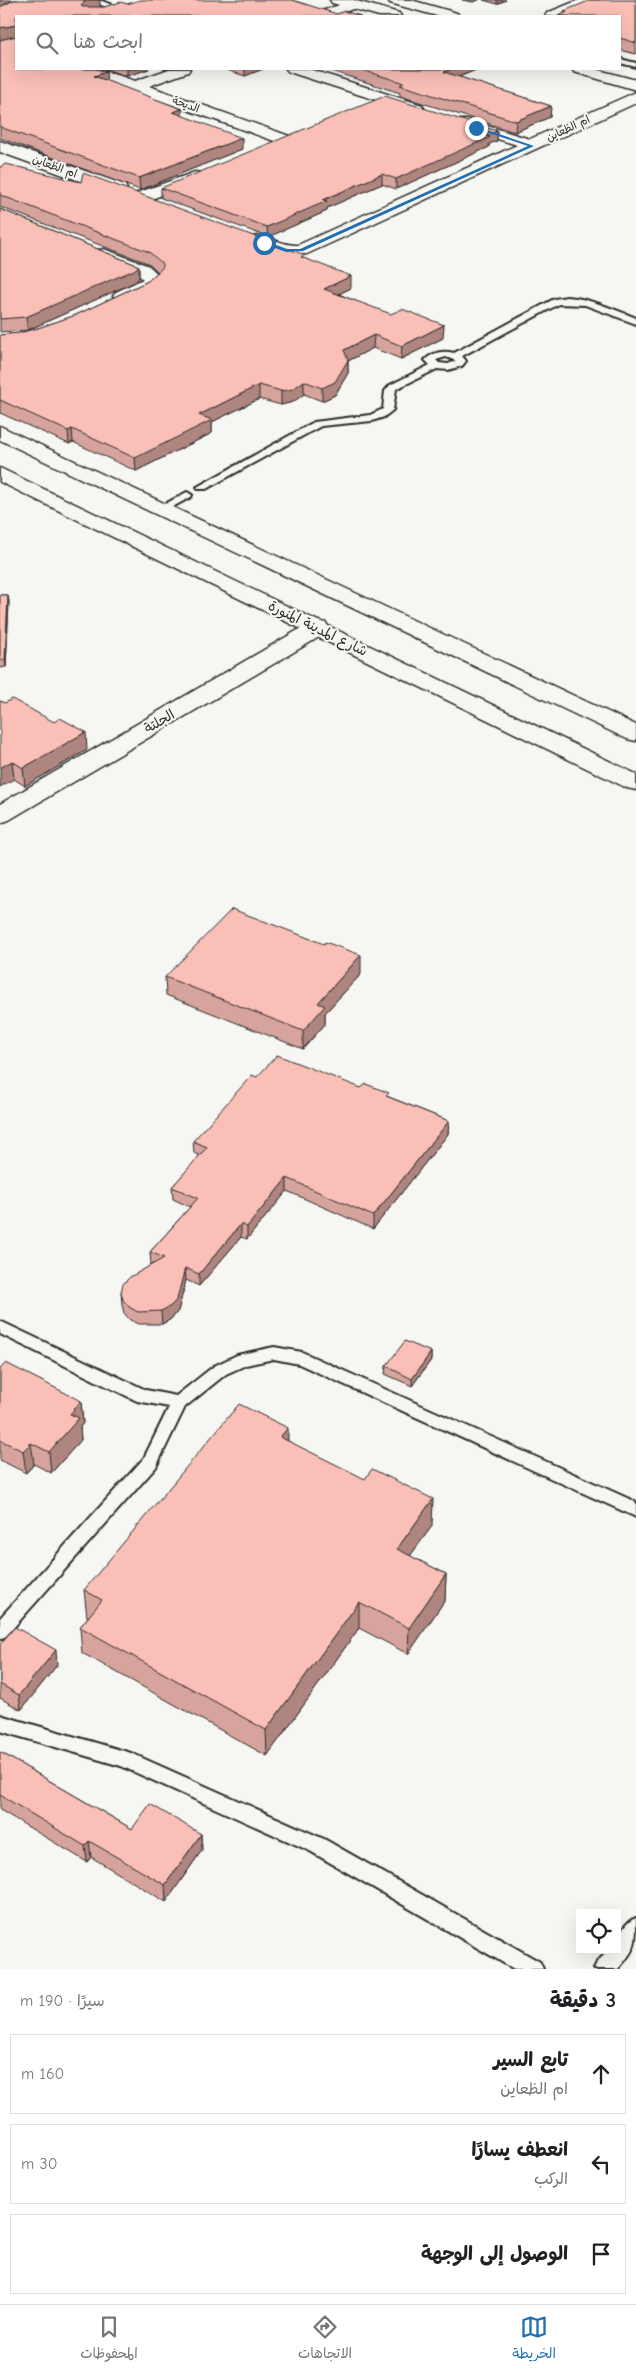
<!DOCTYPE html>
<html lang="ar">
<meta charset="utf-8">
<style>
body{margin:0;font-family:"Comic Neue","Playpen Sans Arabic",sans-serif;background:#f2f2f2;color:#202124;direction:rtl}
.controls{position:absolute;right:15px;bottom:15px;display:grid;overflow:hidden;border-radius:0px;box-shadow:0 5px 20px #0002}
.controls button{width:45px;height:45px;display:grid;place-items:center;padding:0;border:0;border-bottom:1px solid #e0e0e0;background:#fff;color:#202124;font:25px sans-serif}
.stop{position:absolute;width:15px;height:15px;margin:-11px;border:4px solid #1f6fb2;border-radius:50%;background:#fff}
.stop.end{background:#1f6fb2;border-color:#fff;box-shadow:0 1px 5px #0008}
.list{margin:0;padding:0;list-style:none}
h2{display:flex;justify-content:space-between;align-items:center;height:65px;margin:0;padding:0 20px;font-size:21px}
h2 small{font-size:16px;font-weight:400;color:#757577}
.list li{display:grid;grid-template-columns:32px 1fr auto;gap:15px;align-items:center;box-sizing:border-box;height:80px;margin:0 10px 10px;padding:0 10px;border:1px solid #e0e0e0;border-radius:0px}
.list b{display:block;font-size:19px;white-space:nowrap}
.list p{margin:0;font-size:16px;white-space:nowrap;color:#757577}
.list em{font-size:16px;font-style:normal;color:#757577}
.icon{flex:none;width:28px;height:28px;fill:none;stroke:currentColor;stroke-width:2;stroke-linecap:round;stroke-linejoin:round}
.map{position:relative;flex:none;width:636px;height:1969px;overflow:hidden;direction:ltr}
.search{position:absolute;background:#fff;box-shadow:0 5px 20px #0002;left:15px;right:15px;top:15px;height:55px;display:flex;align-items:center;gap:12px;box-sizing:border-box;padding:0 18px;border-radius:0px;color:#757577;font-size:19px}
.sheet{height:335px;background:#fff}
nav{display:flex;justify-content:space-around;align-items:center;box-sizing:border-box;height:70px;border-top:1px solid #e0e0e0;background:#fff;font-size:14px;color:#757577}
nav a{display:grid;justify-items:center;gap:2px}
nav .on{color:#1f6fb2}
.map>svg:first-child{display:block}
.lines{fill:none;stroke-linecap:round;stroke-linejoin:round}
.service-casing{stroke:#2b2b2b;stroke-width:4}
.minor-casing{stroke:#2b2b2b;stroke-width:3}
.tertiary-casing{stroke:#2b2b2b;stroke-width:3}
.secondary-casing{stroke:#2b2b2b;stroke-width:3}
.service{fill:#f6f6f2;fill-rule:evenodd}
.minor{fill:#f6f6f2;fill-rule:evenodd}
.tertiary{fill:#f6f6f2;fill-rule:evenodd}
.secondary{fill:#f6f6f2;fill-rule:evenodd}
.wall{fill:#d7a49d;stroke:#2b2b2b}
.shaded-wall{fill:#af867f;stroke:#2b2b2b}
.building{fill:#fabfb6;stroke:#2b2b2b}
.route{fill:#1f6fb2}
.labels{text-anchor:middle;stroke-width:4;stroke-linejoin:round;paint-order:stroke}
.far-street-label{font-size:11px;fill:#2b2b2b;stroke:#f6f6f2}
.street-label{font-size:14px;fill:#2b2b2b;stroke:#f6f6f2}
</style>
<div class="map">
<svg width="636" height="1969" viewBox="0 0 636 1969">
<rect width="100%" height="100%" fill="#f6f6f2"/>
<filter id="ink" filterUnits="userSpaceOnUse"><feTurbulence type="fractalNoise" baseFrequency=".02" numOctaves="2"/><feDisplacementMap in="SourceGraphic" scale="10" xChannelSelector="R" yChannelSelector="G"/><feConvolveMatrix kernelMatrix="1 2 1 2 8 2 1 2 1" color-interpolation-filters="sRGB"/></filter>
<g filter="url(#ink)">
<g class="lines">
<defs>
<path id="service" d="M88 0H99L121 8 114 10Z
M620 59 636 63V67L620 63Z
M567 297C592 299 613 309 636 318V324L585 305 559 304 462 356 466 361 462 366 448 370 437 369 396 389 393 410 384 417 372 421 321 426 206 489H198L197 487 314 422 370 415 383 409 385 391 390 385 430 365 425 360C433 352 443 350 454 353L554 299ZM446 357 456 361 448 364 439 363 436 360Z
M187 492 192 495 191 497 165 511 161 512 156 509Z
M0 1321 146 1390 176 1396 214 1366 237 1355 274 1347 302 1352 636 1502V1517L299 1364 274 1359 246 1365 226 1374 185 1407 156 1467 6 1636 0 1639V1618L144 1458 169 1407 137 1401 0 1334Z
M0 1715 131 1753 324 1839 540 1962 543 1969H514L310 1851 121 1766 0 1731Z
M636 1918C636 1946 636 1948 618 1969H594L597 1962 609 1950H617C617 1938 624 1922 636 1918Z"/>
<path id="minor" d="M354 0 360 4 358 7 334 16H314L316 13Z
M77 69H99L135 81 169 69H190L188 72 149 86 292 137 294 140 292 143H280L80 72Z
M286 69H309L422 105 424 108 422 111H410L289 72Z
M636 92V103L307 254 286 256 251 245 248 241 251 237C266 233 282 246 298 245L517 145 456 126 454 123 456 120H468L530 139Z
M0 141 125 185 127 189 125 193H113L0 152Z
M195 172 201 173 203 177 201 181 143 202 137 201 135 197 137 193Z
M104 249 149 266 162 278C154 291 131 304 116 300L113 296 116 292 143 279 137 274 98 258 95 254 98 250Z
M318 621 326 623 329 628 326 633 9 820 0 823V804L310 623Z"/>
<path id="tertiary" d="M579 0H598L596 3 564 16H545L547 13Z
M0 426 636 725V741L627 739 0 440Z
M0 468 636 774V790L627 788 0 482Z"/>
<path id="secondary" d="M330 0H353L399 13 401 16H379L332 3Z
M388 0H411L457 13 459 16H437L390 3Z
M572 69H595L636 80V90L574 72Z"/>
</defs>
<!-- service casing -->
<use href="#service" class="service-casing"/>
<!-- minor casing -->
<use href="#minor" class="minor-casing"/>
<!-- tertiary casing -->
<use href="#tertiary" class="tertiary-casing"/>
<!-- secondary casing -->
<use href="#secondary" class="secondary-casing"/>
<!-- service -->
<use href="#service" class="service"/>
<!-- minor -->
<use href="#minor" class="minor"/>
<!-- tertiary -->
<use href="#tertiary" class="tertiary"/>
<!-- secondary -->
<use href="#secondary" class="secondary"/>
</g>
<!-- wall -->
<path class="wall" d="M462 0H479L473 2Z
M483 0H506L497 4Z
M636 0V54L620 50V16L564 14V11Z
M0 40 107 81 182 116 242 149 140 190 0 138Z
M104 69H149L127 76Z
M224 69H263L245 76Z
M325 69H478L459 77 551 106 550 117 515 132 400 96V93Z
M497 131V141L489 144V147L396 189 382 184 327 208V211L268 237 161 198V188Z
M0 167 305 259 351 288 339 294 443 338 401 359 373 348 348 361V373L335 395 322 401 304 394 293 402 281 405 259 399 212 422V433L136 471 73 442 69 444 0 413V335L19 333 38 328 76 315 148 281 158 272 150 264 0 207Z
M0 209 139 266V278L135 282 28 330 0 332Z
M0 595H8L9 602 6 667 0 668Z
M0 701 87 750 25 786 14 779Z
M361 974 325 1013V1024L303 1049 166 995 165 977Z
M257 1077 361 1088 389 1097 449 1121 448 1134 373 1229 287 1191 247 1239 241 1237 199 1286 186 1280 178 1311 171 1319 162 1324H139L130 1320 124 1313 122 1305 121 1292 151 1264 150 1252 190 1207 173 1199 172 1187 200 1156 194 1153 193 1141Z
M431 1352V1360L412 1386 385 1374 386 1366Z
M0 1369 81 1401 83 1423 80 1427 81 1440 51 1473 34 1464 26 1473 0 1460Z
M288 1441 432 1526 410 1556 446 1574 445 1600 408 1654 359 1628 267 1756 82 1653 80 1627 88 1617H87L84 1590Z
M0 1644 57 1665 21 1710 0 1698Z
M0 1752 132 1829 201 1834 202 1850 166 1902 91 1857 87 1862 0 1810Z"/>
<!-- shaded-wall -->
<path class="shaded-wall" d="M0 0H18L6 3 0 8Z
M87 0H100V7L85 11 81 6 85 1Z
M497 0H506L497 4Z
M16 25V36L0 40V28Z
M127 69H149L127 76Z
M245 69H263L245 76Z
M452 69H478L444 83V72Z
M106 72 107 84 94 76Z
M551 106 550 117 515 132 516 121Z
M182 109V120L173 112Z
M497 131V141L489 144V147L396 189V179Z
M242 138V149L140 190 139 178Z
M382 174V184L327 208V211L268 237 267 227 323 200Z
M139 266V278L135 282 28 330 26 317Z
M351 276V288L324 301V289Z
M444 325 443 338 401 359 402 346Z
M374 335 373 348 348 361V373L335 395 322 401V388L344 350Z
M304 381V394L293 402 281 405V391Z
M259 385V399L212 422V433L136 471 135 458 199 415Z
M72 429 73 442 69 444 68 431Z
M8 595 9 602 6 667 5 660Z
M86 732 87 750 25 786 23 768Z
M12 761 14 779 0 787V768Z
M361 955V974L325 1013V1024L303 1049V1031L318 1003Z
M449 1121 448 1134 373 1229V1216Z
M287 1178V1191L247 1239V1227Z
M241 1224V1237L199 1286V1274Z
M185 1268 186 1280 178 1311 171 1319 162 1324 161 1311Z
M431 1352V1360L412 1386V1379Z
M81 1401 83 1423 80 1427 81 1440 51 1473 49 1452 70 1414Z
M288 1428V1455L280 1437Z
M31 1443 34 1464 26 1473 23 1451Z
M433 1499 432 1526 396 1575 397 1549Z
M446 1574 445 1600 408 1654 409 1628Z
M359 1602V1628L267 1756 266 1730Z
M56 1650 57 1665 21 1710 19 1695Z
M201 1834 202 1850 166 1902 165 1885Z
M89 1841 91 1857 87 1862 85 1846Z"/>
<!-- building -->
<path class="building" d="M14 0H87L85 1 81 6 83 7H104L121 2 127 4 140 0H292L337 14 344 11 361 16H16V25L0 28V7Z
M591 0H636V43L620 38V16H558L567 12 564 11Z
M16 36V69H96L106 72 94 76 182 109 173 112 242 138 139 178 0 127V40Z
M359 69H452L444 72 551 106 516 121 400 85 404 83Z
M385 96 497 131 486 136 490 137 396 179 382 174 323 200 327 201 267 227 161 188Z
M6 164 81 182 83 173 305 255 301 257 351 276 324 289 391 314 402 309 444 325 402 346 374 335 344 350 348 360 335 382 322 388 304 381 293 389 281 391 259 385 199 415 212 420 135 458 72 429 68 431 0 400V335L19 333 38 328 76 315 148 281 163 267V264L149 252 0 195V167Z
M0 209 139 266 134 270 26 317 0 319Z
M0 595H8L5 660H0Z
M12 699 54 722 60 718 86 732 23 768 12 761 0 768V701L5 703Z
M232 909 324 944 325 942 361 955 318 1003 325 1006 303 1031 165 977Z
M277 1055 361 1088 366 1084 389 1093 386 1096 449 1121 373 1216 287 1178 247 1227 241 1224 199 1274 185 1268 177 1299 171 1306 161 1311 138 1312 129 1307 123 1300 121 1292 123 1284 130 1277 164 1258 150 1252 198 1198 172 1187 207 1147 193 1141 252 1075 257 1077Z
M405 1341 431 1352 412 1379 386 1366Z
M6 1363 81 1401 70 1414 79 1418 49 1452 31 1443 23 1451 0 1440V1369Z
M239 1404 288 1428 280 1437 349 1471 365 1479 372 1469 433 1499 397 1549 446 1574 409 1628 359 1602 266 1730 80 1627 102 1600 84 1590Z
M15 1627 56 1650 19 1695 0 1684V1644Z
M0 1752 132 1829 150 1804 201 1834 165 1885 89 1841 85 1846 0 1795Z"/>
</g>
<!-- route -->
<path class="route" d="M478 127 534 146 303 251 286 252 261 243 264 241 286 249H300L528 146 474 128Z"/>
<g class="labels">
<!-- far-street labels -->
<g class="far-street-label">
<text transform="translate(186 104) rotate(20)" y="4">الديحة</text>
<text transform="translate(568 128) rotate(-25)" y="4">ام الظعاين</text>
<text transform="translate(55 166) rotate(20)" y="4">ام الظعاين</text>
</g>
<!-- street labels -->
<g class="street-label">
<text transform="translate(318 628) rotate(26)" y="5">شارع المدينة المنورة</text>
<text transform="translate(159 721) rotate(-30)" y="5">الجلتة</text>
</g>
</g>
</svg>
<div class="controls">
<button><svg class="icon" aria-label="locate" viewBox="0 0 24 24"><circle cx="12" cy="12" r="6"/><path d="M12 2v4M12 18v4M2 12h4M18 12h4"/></svg></button>
</div>
<div class="stop" style="left:264px;top:243px"></div>
<div class="stop end" style="left:476px;top:128px"></div>
<div class="search"><svg class="icon" aria-label="search" viewBox="0 0 24 24"><circle cx="10" cy="10" r="6"/><path d="M15 15l6 6"/></svg>ابحث هنا</div>
</div>
<section class="sheet">
<h2>3 دقيقة<small>سيرًا · 190 m</small></h2>
<ul class="list">
<li><svg class="icon" aria-label="ahead" viewBox="0 0 24 24"><path d="M12 20V5M6 11l6-6 6 6"/></svg><div><b>تابع السير</b><p>ام الظعاين</p></div><em>160 m</em></li>
<li><svg class="icon" aria-label="left" viewBox="0 0 24 24"><path d="M17 20v-9H6M10 6l-5 5 5 5"/></svg><div><b>انعطف يسارًا</b><p>الركب</p></div><em>30 m</em></li>
<li><svg class="icon" aria-label="arrive" viewBox="0 0 24 24"><path d="M6 21V4h12l-3 4 3 4H6"/></svg><div><b>الوصول إلى الوجهة</b></div></li>
</ul>
</section>
<nav>
<a class="on"><svg class="icon" aria-label="map" viewBox="0 0 24 24"><path d="M3 6l6-2 6 2 6-2v14l-6 2-6-2-6 2zM9 4v14M15 6v14"/></svg>الخريطة</a>
<a><svg class="icon" aria-label="directions" viewBox="0 0 24 24"><path d="M12 3l9 9-9 9-9-9zM9 14v-3h6M13 9l2 2-2 2"/></svg>الاتجاهات</a>
<a><svg class="icon" aria-label="saved" viewBox="0 0 24 24"><path d="M7 4h10v16l-5-4-5 4z"/></svg>المحفوظات</a>
</nav>
